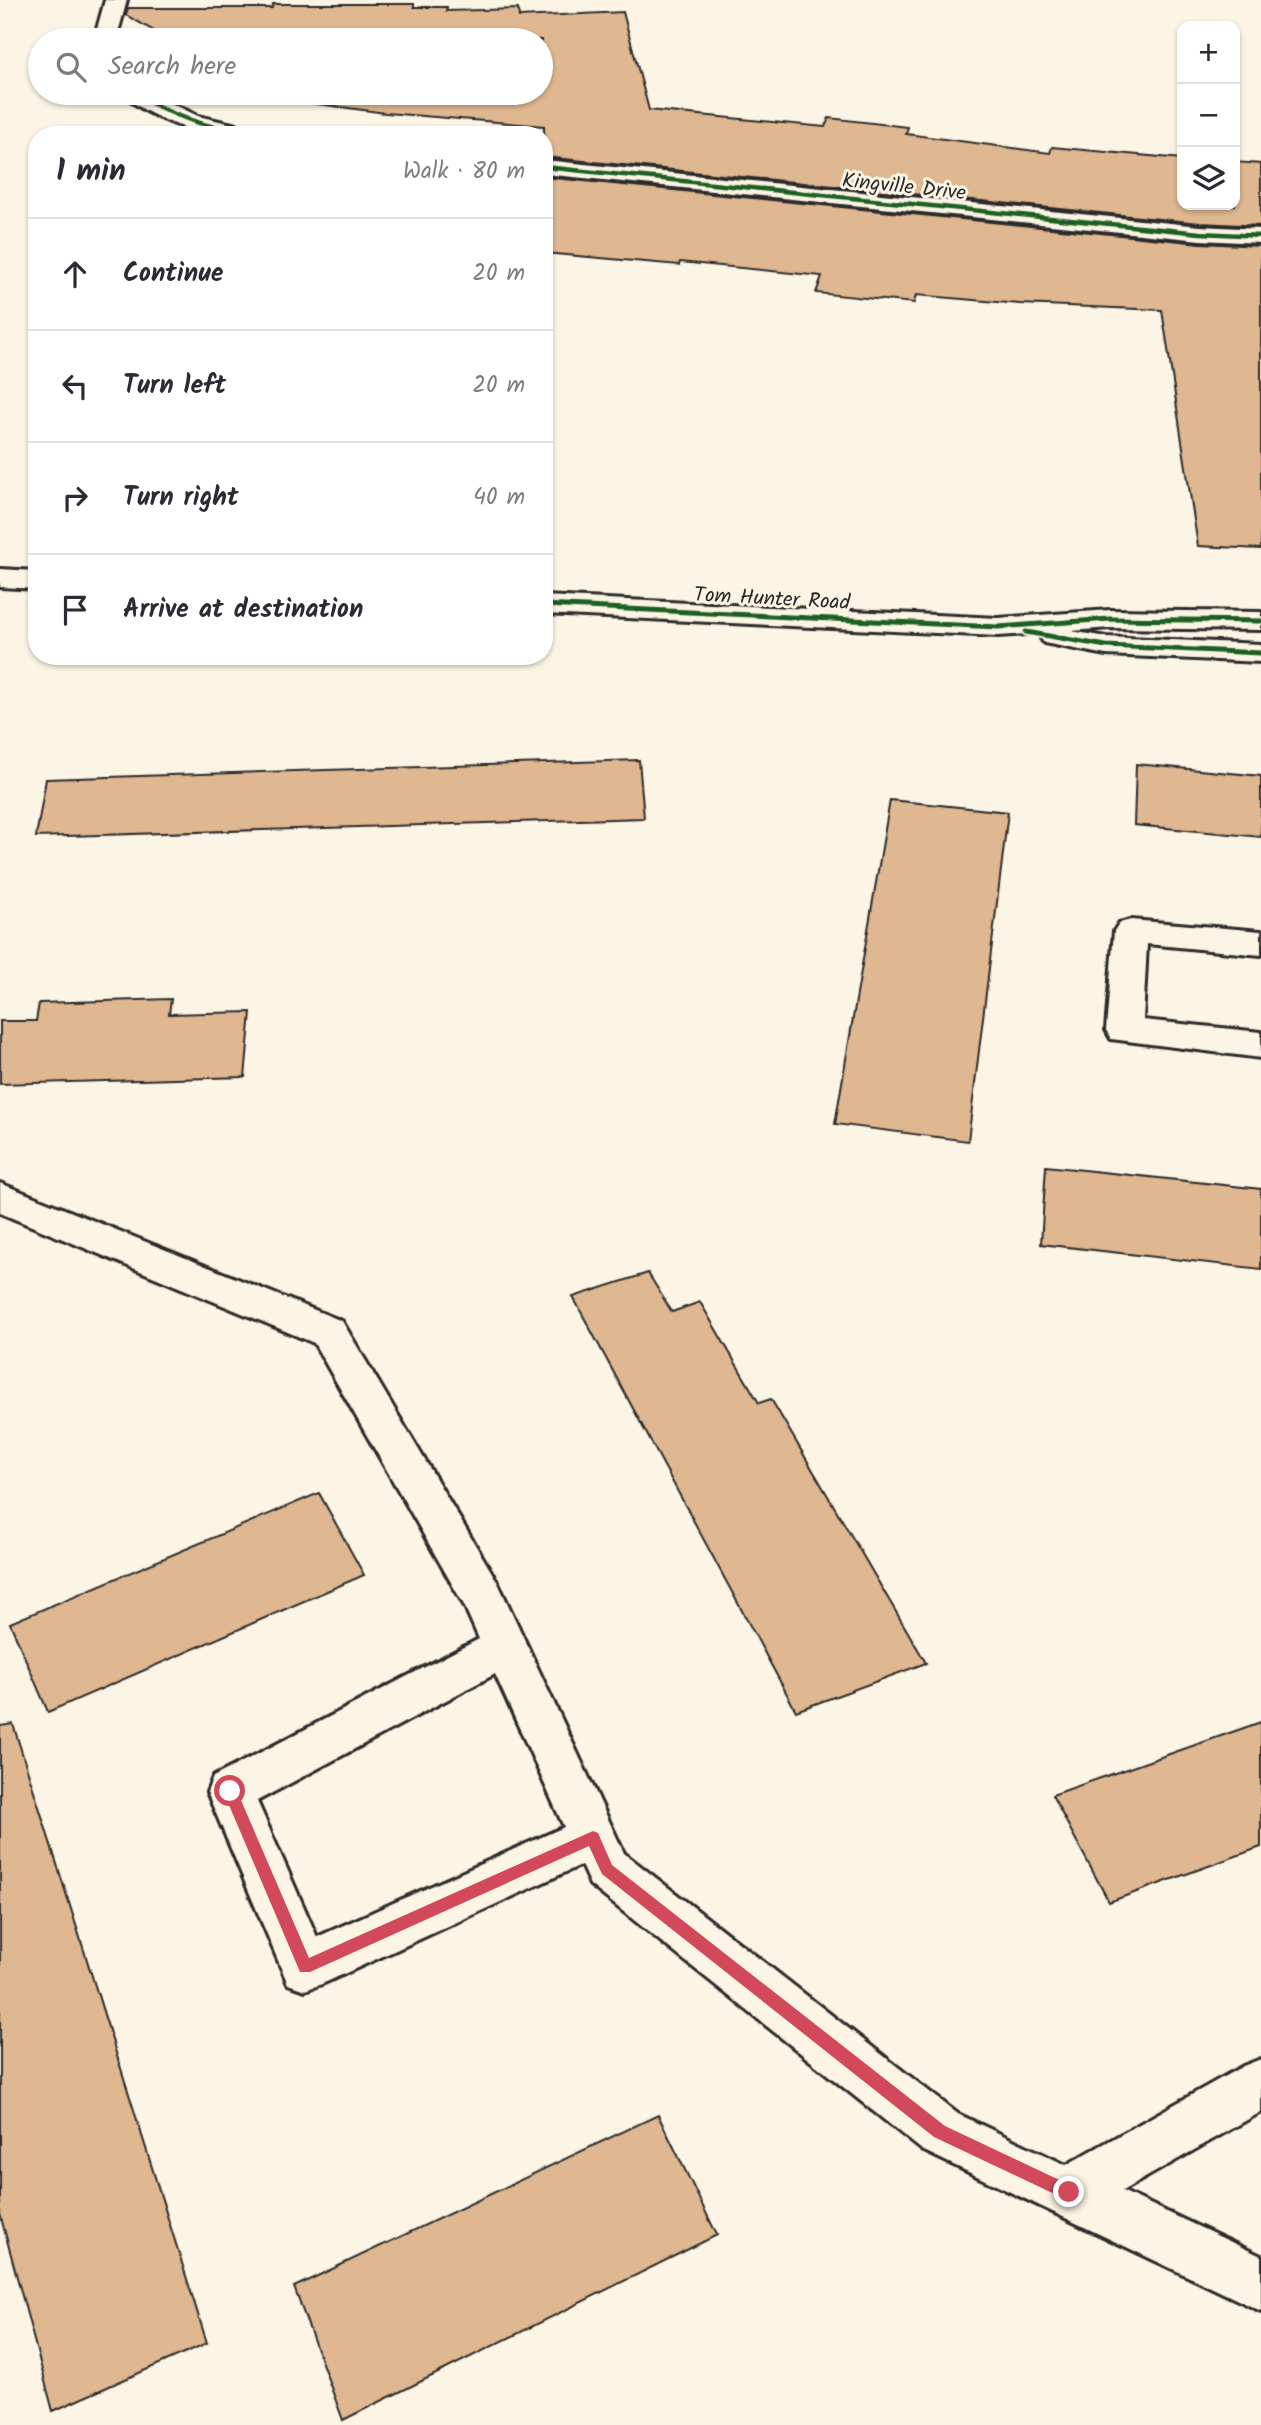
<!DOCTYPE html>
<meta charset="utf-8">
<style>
body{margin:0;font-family:Kalam,sans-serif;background:#f7f7f7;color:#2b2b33}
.controls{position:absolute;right:21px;top:21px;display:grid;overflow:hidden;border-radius:14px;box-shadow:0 2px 5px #0004}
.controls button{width:63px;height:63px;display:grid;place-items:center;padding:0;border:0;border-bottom:2px solid #e1e1e2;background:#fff;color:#2b2b33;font:35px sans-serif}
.stop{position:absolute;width:21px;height:21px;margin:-16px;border:5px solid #d1495b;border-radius:50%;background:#fff}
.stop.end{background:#d1495b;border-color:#fff;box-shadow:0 2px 7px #0008}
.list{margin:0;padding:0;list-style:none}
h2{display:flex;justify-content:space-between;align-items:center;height:91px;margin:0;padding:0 28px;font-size:30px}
h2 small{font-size:23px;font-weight:400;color:#7c7c81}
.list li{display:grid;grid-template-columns:46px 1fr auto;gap:21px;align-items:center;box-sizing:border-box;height:112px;padding:0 28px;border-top:2px solid #e1e1e2}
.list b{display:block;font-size:26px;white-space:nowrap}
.list em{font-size:23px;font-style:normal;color:#7c7c81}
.icon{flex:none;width:38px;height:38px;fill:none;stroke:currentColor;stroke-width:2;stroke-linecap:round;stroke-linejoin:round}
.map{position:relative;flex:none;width:1261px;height:2425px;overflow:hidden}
.search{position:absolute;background:#fff;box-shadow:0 2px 5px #0004;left:28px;top:28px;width:525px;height:77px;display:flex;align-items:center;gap:18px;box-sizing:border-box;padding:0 24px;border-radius:38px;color:#7c7c81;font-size:26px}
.panel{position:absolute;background:#fff;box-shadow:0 2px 5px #0004;left:28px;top:126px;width:525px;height:539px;border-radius:28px}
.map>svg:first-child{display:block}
.building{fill:#dfb790;stroke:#2b2b2b;stroke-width:2}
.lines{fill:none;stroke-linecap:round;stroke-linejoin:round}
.lane-casing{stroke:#2b2b2b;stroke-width:6}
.street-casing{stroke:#2b2b2b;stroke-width:6}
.secondary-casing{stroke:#2b2b2b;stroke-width:6}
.lane{fill:#fcf5e5;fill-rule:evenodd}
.street{fill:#fcf5e5;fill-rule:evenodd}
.secondary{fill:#fcf5e5;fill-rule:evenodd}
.cycleway-far1-casing{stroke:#fcf5e5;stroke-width:7}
.cycleway-casing{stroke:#fcf5e5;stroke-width:9}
.cycleway-far1{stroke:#1b5e20;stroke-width:4.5}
.cycleway{stroke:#1b5e20;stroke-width:5}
.route{fill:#d1495b}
.labels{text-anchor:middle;stroke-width:6;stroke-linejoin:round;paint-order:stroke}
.far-street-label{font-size:21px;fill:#2b2b2b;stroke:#fcf5e5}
</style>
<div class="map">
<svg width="1261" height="2425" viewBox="0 0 1261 2425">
<rect width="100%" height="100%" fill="#fcf5e5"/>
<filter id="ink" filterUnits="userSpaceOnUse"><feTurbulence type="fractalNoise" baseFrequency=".0143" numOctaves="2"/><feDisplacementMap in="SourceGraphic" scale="14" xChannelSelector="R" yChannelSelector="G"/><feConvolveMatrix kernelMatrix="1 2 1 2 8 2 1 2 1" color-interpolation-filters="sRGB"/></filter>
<g filter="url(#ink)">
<!-- building -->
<path class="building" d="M273 4H414V7H447L446 11 518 9 519 17 623 12 649 110 825 127 829 118 908 127 906 134 1050 153 1052 147 1182 159V205H1235V162L1261 164V226L1200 223 544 157V126L386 113 272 98 262 93H541V40H170L126 15 128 8H272Z
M544 177 1200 243 1261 246V549L1198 546 1162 310 1020 304 916 295 914 303 816 293 822 276 680 262 679 265 544 253Z
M639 760 644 818 36 837 46 779Z
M1136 764 1261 776V837L1134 825Z
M890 800 1008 812 968 1141 835 1124Z
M171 999 169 1014 251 1012 245 1077 0 1084V1021H36L39 1003Z
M1046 1166 1261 1189V1269L1041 1244Z
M648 1273 672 1312 700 1302 759 1403 771 1399 926 1663 796 1711 573 1297Z
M319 1493 364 1575 48 1712 10 1623Z
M1261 1722V1847L1109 1902 1052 1795Z
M13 1724 207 2343 53 2411 0 2214V1726Z
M658 2115 717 2235 343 2420 294 2287Z"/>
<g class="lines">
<defs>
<path id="lane" d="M1131 920 1261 931V955L1147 944 1143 1020 1261 1032V1058L1111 1039 1106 1030 1114 931 1119 923Z
M0 1183 342 1321 498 1583 624 1853 958 2114 1066 2165 1243 2066 1261 2059V2112L1122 2191 1261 2256V2311L922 2150 590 1885 581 1865 322 1984 305 1990 288 1984 207 1792 213 1777 479 1639 464 1605 314 1343 0 1213ZM495 1674 564 1827 317 1937 257 1801Z"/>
<path id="street" d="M105 0H127L116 40H94Z
M124 93H150L198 116 258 130 261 135C247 135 232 136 217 135 193 133 138 113 124 93Z
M544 160 1200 226 1261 229V243L1200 240 544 174Z"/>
<path id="secondary" d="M0 569 37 571V589L0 587Z
M544 596 998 618 1110 610 1261 612V630L1110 628 1071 631 1106 637 1261 644V662L1106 655 1044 643 1040 637 1043 633 998 636 544 614Z"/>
</defs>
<!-- lane casing -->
<use href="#lane" class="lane-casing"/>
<!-- street casing -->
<use href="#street" class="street-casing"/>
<!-- secondary casing -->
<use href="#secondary" class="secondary-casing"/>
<!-- lane -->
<use href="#lane" class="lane"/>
<!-- street -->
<use href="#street" class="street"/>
<!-- secondary -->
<use href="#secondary" class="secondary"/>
<defs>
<path id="cycleway-far1" d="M135 93C170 117 209 127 250 135
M544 167 1200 233 1261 236"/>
<path id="cycleway" d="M544 605 998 627 1110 619 1261 621
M1026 632 1106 646 1261 653"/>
</defs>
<!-- cycleway-far1 casing -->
<use href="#cycleway-far1" class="cycleway-far1-casing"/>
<!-- cycleway casing -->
<use href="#cycleway" class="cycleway-casing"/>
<!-- cycleway-far1 -->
<use href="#cycleway-far1" class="cycleway-far1"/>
<!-- cycleway -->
<use href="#cycleway" class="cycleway"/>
</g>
</g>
<!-- route -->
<path class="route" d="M230 1785 237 1791 309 1958 593 1831 598 1833 612 1865 945 2126 1074 2187 1076 2192 1074 2198 1069 2200 1063 2198 934 2137 602 1874 589 1846 310 1972H300L223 1791Z"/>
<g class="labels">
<!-- far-street labels -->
<g class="far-street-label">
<text transform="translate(904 186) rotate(6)" y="7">Kingville Drive</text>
<text transform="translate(772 598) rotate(3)" y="7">Tom Hunter Road</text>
</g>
</g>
</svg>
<div class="controls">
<button>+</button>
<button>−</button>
<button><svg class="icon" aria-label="layers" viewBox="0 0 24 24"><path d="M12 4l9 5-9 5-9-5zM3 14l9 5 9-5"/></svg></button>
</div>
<div class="stop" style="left:230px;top:1791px"></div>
<div class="stop end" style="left:1069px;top:2192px"></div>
<div class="search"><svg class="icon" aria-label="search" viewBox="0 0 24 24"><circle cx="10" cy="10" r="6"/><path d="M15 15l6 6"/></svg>Search here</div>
<section class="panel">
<h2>1 min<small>Walk · 80 m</small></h2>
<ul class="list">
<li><svg class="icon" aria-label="ahead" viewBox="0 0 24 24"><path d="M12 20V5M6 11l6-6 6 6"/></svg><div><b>Continue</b></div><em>20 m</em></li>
<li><svg class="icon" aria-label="left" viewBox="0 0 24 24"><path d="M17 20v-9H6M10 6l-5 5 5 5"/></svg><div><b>Turn left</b></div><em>20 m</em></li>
<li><svg class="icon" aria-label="right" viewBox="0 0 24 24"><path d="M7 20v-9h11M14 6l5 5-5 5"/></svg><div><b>Turn right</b></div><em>40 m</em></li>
<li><svg class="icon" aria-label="arrive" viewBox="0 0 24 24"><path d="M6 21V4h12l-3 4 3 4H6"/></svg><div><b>Arrive at destination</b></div></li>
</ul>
</section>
</div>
